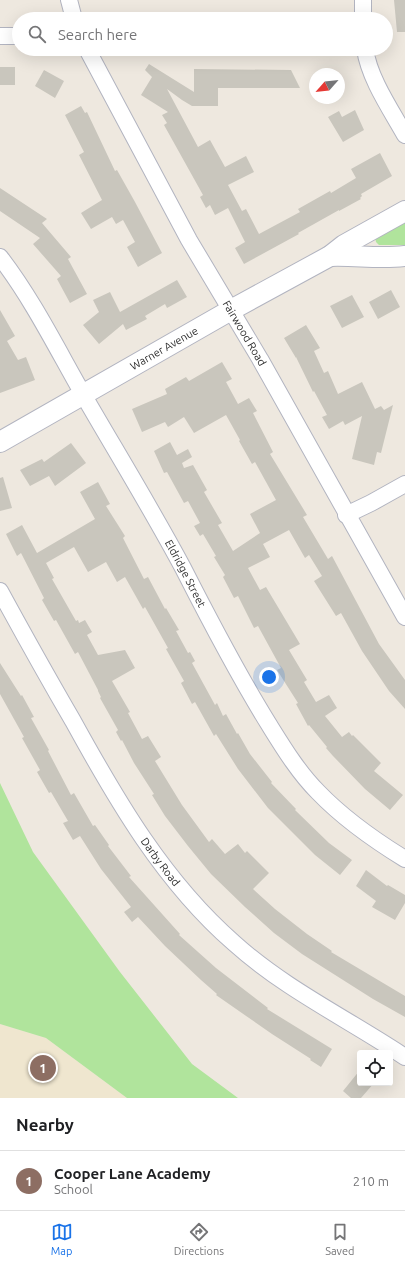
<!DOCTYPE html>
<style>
body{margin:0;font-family:Ubuntu,sans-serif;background:#f6f6f6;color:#202124}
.controls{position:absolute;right:12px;bottom:12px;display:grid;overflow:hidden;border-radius:4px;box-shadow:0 4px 16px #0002}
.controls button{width:36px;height:36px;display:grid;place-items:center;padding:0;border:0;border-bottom:1px solid #e0e0e0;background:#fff;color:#202124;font:20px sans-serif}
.compass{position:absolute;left:309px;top:68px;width:36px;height:36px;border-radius:50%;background:#fff;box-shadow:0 4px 16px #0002;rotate:243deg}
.you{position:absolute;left:269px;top:677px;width:14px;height:14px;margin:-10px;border:3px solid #fff;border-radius:50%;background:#1a73e8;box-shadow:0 0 0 6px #1a73e833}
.badge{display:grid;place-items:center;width:26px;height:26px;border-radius:50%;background:#1a73e8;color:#fff;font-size:13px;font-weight:700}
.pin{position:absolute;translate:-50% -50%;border:2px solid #fff;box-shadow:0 1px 4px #0006}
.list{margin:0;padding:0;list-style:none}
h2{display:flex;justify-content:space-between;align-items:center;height:52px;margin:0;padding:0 16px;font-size:17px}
h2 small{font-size:13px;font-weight:400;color:#757577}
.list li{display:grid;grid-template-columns:26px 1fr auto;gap:12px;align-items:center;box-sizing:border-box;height:60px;padding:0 16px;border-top:1px solid #e0e0e0}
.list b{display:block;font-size:15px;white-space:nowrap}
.list p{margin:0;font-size:13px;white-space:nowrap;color:#757577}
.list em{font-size:13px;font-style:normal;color:#757577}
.icon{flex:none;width:22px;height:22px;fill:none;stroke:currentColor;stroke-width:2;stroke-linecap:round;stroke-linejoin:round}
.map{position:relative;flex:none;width:405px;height:1098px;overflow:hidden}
.search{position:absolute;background:#fff;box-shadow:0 4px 16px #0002;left:12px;right:12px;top:12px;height:44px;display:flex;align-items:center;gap:10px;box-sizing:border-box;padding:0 14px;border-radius:22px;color:#757577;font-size:15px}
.sheet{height:112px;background:#fff}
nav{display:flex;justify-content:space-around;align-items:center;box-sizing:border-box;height:56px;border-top:1px solid #e0e0e0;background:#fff;font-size:11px;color:#757577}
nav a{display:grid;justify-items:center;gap:2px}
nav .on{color:#1a73e8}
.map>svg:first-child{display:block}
.education{fill:#efe6cf}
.green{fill:#b0e49c}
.building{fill:#c9c6bd}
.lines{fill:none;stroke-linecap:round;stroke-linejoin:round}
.minor-casing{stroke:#b2b4c0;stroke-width:18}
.tertiary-casing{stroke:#b2b4c0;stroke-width:22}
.minor{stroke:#fff;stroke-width:16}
.tertiary{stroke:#fff;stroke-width:20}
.labels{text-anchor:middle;stroke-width:3.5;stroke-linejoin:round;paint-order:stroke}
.street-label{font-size:11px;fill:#2c2c2c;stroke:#fff}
</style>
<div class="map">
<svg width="405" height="1098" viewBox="0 0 405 1098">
<rect width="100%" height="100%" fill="#eee8df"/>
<!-- education -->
<path class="education" d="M0 1024 46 1038 127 1098H0Z"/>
<!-- green -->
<path class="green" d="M405 217V245H379L376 242 375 237Z
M0 783 33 852 120 972 192 1064 238 1098H127L46 1038 0 1024Z"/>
<!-- building -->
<path class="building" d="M394 0H405V32H397Z
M149 64 194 92V69L291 70 300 88H218V106H192L182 100 167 89 198 147 210 140 225 167 246 156 254 172 228 185 242 211 246 209 259 234 300 212 298 209 330 191 331 193 356 178 351 169 380 153 392 176 361 194 362 196 360 198 361 199 339 211V210L298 233 299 234 244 264 235 248 245 242 228 208 215 215 210 205 206 208 200 197 203 195 164 125 167 123 162 115 168 112 141 95 152 77 145 70Z
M0 67H15V85H0Z
M44 70 64 81 55 98 35 86Z
M81 106 85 113 87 112 115 171 117 170 135 202 162 253 138 267 127 247 135 242 123 220 116 224 112 217 91 229 81 213 102 200 79 155 84 152 65 115Z
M355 110 364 130 343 142 328 117 339 111 342 117Z
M0 188 47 219 42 223 71 257 68 259 87 294 70 303 57 279 61 276 33 244 40 238 0 211Z
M177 280 187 297 167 308 165 304 145 316 147 319 126 330 123 324 99 344 83 325 99 312 93 300 110 292 120 312Z
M391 290 400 307 378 319 369 302Z
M352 295 364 317 342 328 330 306Z
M0 310 15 336 7 341 18 360 26 357 35 380 0 393Z
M306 325 320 348 314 351 324 373 328 371 338 394 362 382 375 409 381 406 384 410 393 405 381 453 377 452 374 465 352 459 362 416 345 425 343 421 329 429 322 417 327 415 314 391 313 392 296 357V358L284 338Z
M222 362 232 379 226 382 238 404 249 398 257 411 253 413 273 452 270 454 307 515 303 517 328 559 332 556 379 644 405 680V709L389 691 362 651 341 613 336 616 314 581 322 576 309 555 305 558 289 530 263 544 270 557 248 568 260 590 266 587 300 644 289 650 307 680 304 682 316 702 329 695 337 708 325 716 342 737 349 732 352 736 353 735 381 763 374 771 403 795 390 810 365 789 333 756 326 748 327 747 309 725 308 726 296 704 298 703 277 670 281 668 258 626 254 628 238 596 234 598 223 577 225 575 214 557 216 556 203 534 200 536 194 526 200 523 188 501 184 503 167 472 164 473 154 451 170 442 177 455 188 449 192 457 182 463 184 468 193 465 207 490 204 492 222 523 218 525 233 551 260 533 250 514 276 500 255 462 252 464 239 441 240 440 226 415 194 433 184 417 168 427 165 422 142 432 132 409 167 394 165 389 186 377 189 381Z
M71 443 86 463 55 486 49 476 30 486 20 470 42 459 44 462Z
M3 477 12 508 0 511V478Z
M98 482 110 504 106 506 125 536 123 538 144 579 148 577 165 609 166 608 179 630 176 631 188 653 190 652 195 661 192 663 215 705 217 703 223 716 226 714 237 734 238 733 250 754 272 782 271 783 296 809 295 810 329 843 352 860 340 875 315 855 268 808 238 769 216 734 214 736 195 702 192 704 181 683 184 681 166 649 168 648 145 607 143 609 125 577 117 582 106 562 88 572 74 547 46 563 54 578 52 579 76 621 78 620 79 623 85 620 92 632 87 635 98 655 125 650 135 668 112 681 130 712 128 713 142 739 148 736 161 757 155 761 182 805 209 842 212 839 225 854 238 844 245 853 247 851 269 873 253 889 275 909 307 934 332 951 331 952 405 996V1017L373 999 302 954 274 933 245 907 211 874 188 846 165 816 152 795 154 794 134 763 122 740 121 741 116 732 118 730 100 698 101 697 98 691V690L78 652 75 654 56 620 54 621 42 600 44 598 21 553 17 556 6 534 22 525 37 553 95 519 80 492Z
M0 663 21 696 22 695 34 717 31 718 49 750 48 751 71 795 74 793 93 826 95 825 109 845 108 846 131 876 129 877 180 934 179 935 216 968 268 1008 267 1009 332 1049 321 1067 310 1060 311 1059 272 1034 216 995 217 994 201 980 165 946 138 917 132 922 124 912 131 907 101 869 80 836 73 840 63 823 68 821 51 792 49 793 37 772 40 770 22 738 24 737 0 694Z
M366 870 387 886 388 885 405 895V903L395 920 372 907 376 901 356 886Z
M360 1070V1083H374L361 1098H351L343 1091Z"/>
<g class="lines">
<defs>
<g id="minor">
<path d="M69 0 74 19"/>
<path d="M363 0V19"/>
<path d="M0 36H19"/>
<path id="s1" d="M87 49 189 240 260 359 405 617"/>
<path d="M365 49C369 78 391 110 405 135"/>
<path id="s2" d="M0 257C33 300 57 349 84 396 117 453 152 510 183 568 210 621 237 673 268 723 283 747 298 772 318 792 343 818 374 840 405 859"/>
<path d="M346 515 371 503 405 484"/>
<path id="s3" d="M0 591C24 635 48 678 73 721 117 801 164 882 234 943 285 989 348 1019 405 1057"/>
</g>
<g id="tertiary">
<path d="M330 256C355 255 380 259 405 256"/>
<path id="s4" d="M0 442 231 310 330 256 344 245 405 211"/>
</g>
</defs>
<!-- minor casing -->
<use href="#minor" class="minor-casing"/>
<!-- tertiary casing -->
<use href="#tertiary" class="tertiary-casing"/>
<!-- minor -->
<use href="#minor" class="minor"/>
<!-- tertiary -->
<use href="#tertiary" class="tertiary"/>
</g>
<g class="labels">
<!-- street labels -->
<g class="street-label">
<text dy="4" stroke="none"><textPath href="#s1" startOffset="325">Fairwood Road</textPath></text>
<text dy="4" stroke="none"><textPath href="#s4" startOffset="189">Warner Avenue</textPath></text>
<text dy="4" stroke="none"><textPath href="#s2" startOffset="367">Eldridge Street</textPath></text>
<text dy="4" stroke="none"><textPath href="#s3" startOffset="315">Darby Road</textPath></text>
</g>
</g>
</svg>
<div class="controls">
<button><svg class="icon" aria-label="locate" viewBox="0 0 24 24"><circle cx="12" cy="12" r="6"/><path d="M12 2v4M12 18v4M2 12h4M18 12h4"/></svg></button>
</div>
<svg class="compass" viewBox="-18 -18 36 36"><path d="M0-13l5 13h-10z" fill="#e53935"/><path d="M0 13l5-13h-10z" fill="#757577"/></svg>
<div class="you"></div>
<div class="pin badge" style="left:43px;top:1068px;background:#8d6e63">1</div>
<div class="search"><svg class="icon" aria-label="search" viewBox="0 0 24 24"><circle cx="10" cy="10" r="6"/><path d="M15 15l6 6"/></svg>Search here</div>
</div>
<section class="sheet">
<h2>Nearby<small></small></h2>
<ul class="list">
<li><span class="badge" style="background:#8d6e63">1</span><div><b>Cooper Lane Academy</b><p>School</p></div><em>210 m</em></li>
</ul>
</section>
<nav>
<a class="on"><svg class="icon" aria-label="map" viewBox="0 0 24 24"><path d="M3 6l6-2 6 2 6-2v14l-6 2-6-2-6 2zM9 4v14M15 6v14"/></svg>Map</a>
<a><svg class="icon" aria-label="directions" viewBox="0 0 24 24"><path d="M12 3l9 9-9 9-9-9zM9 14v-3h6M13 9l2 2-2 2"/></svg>Directions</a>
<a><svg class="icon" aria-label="saved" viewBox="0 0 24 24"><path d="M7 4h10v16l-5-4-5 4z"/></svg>Saved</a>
</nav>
